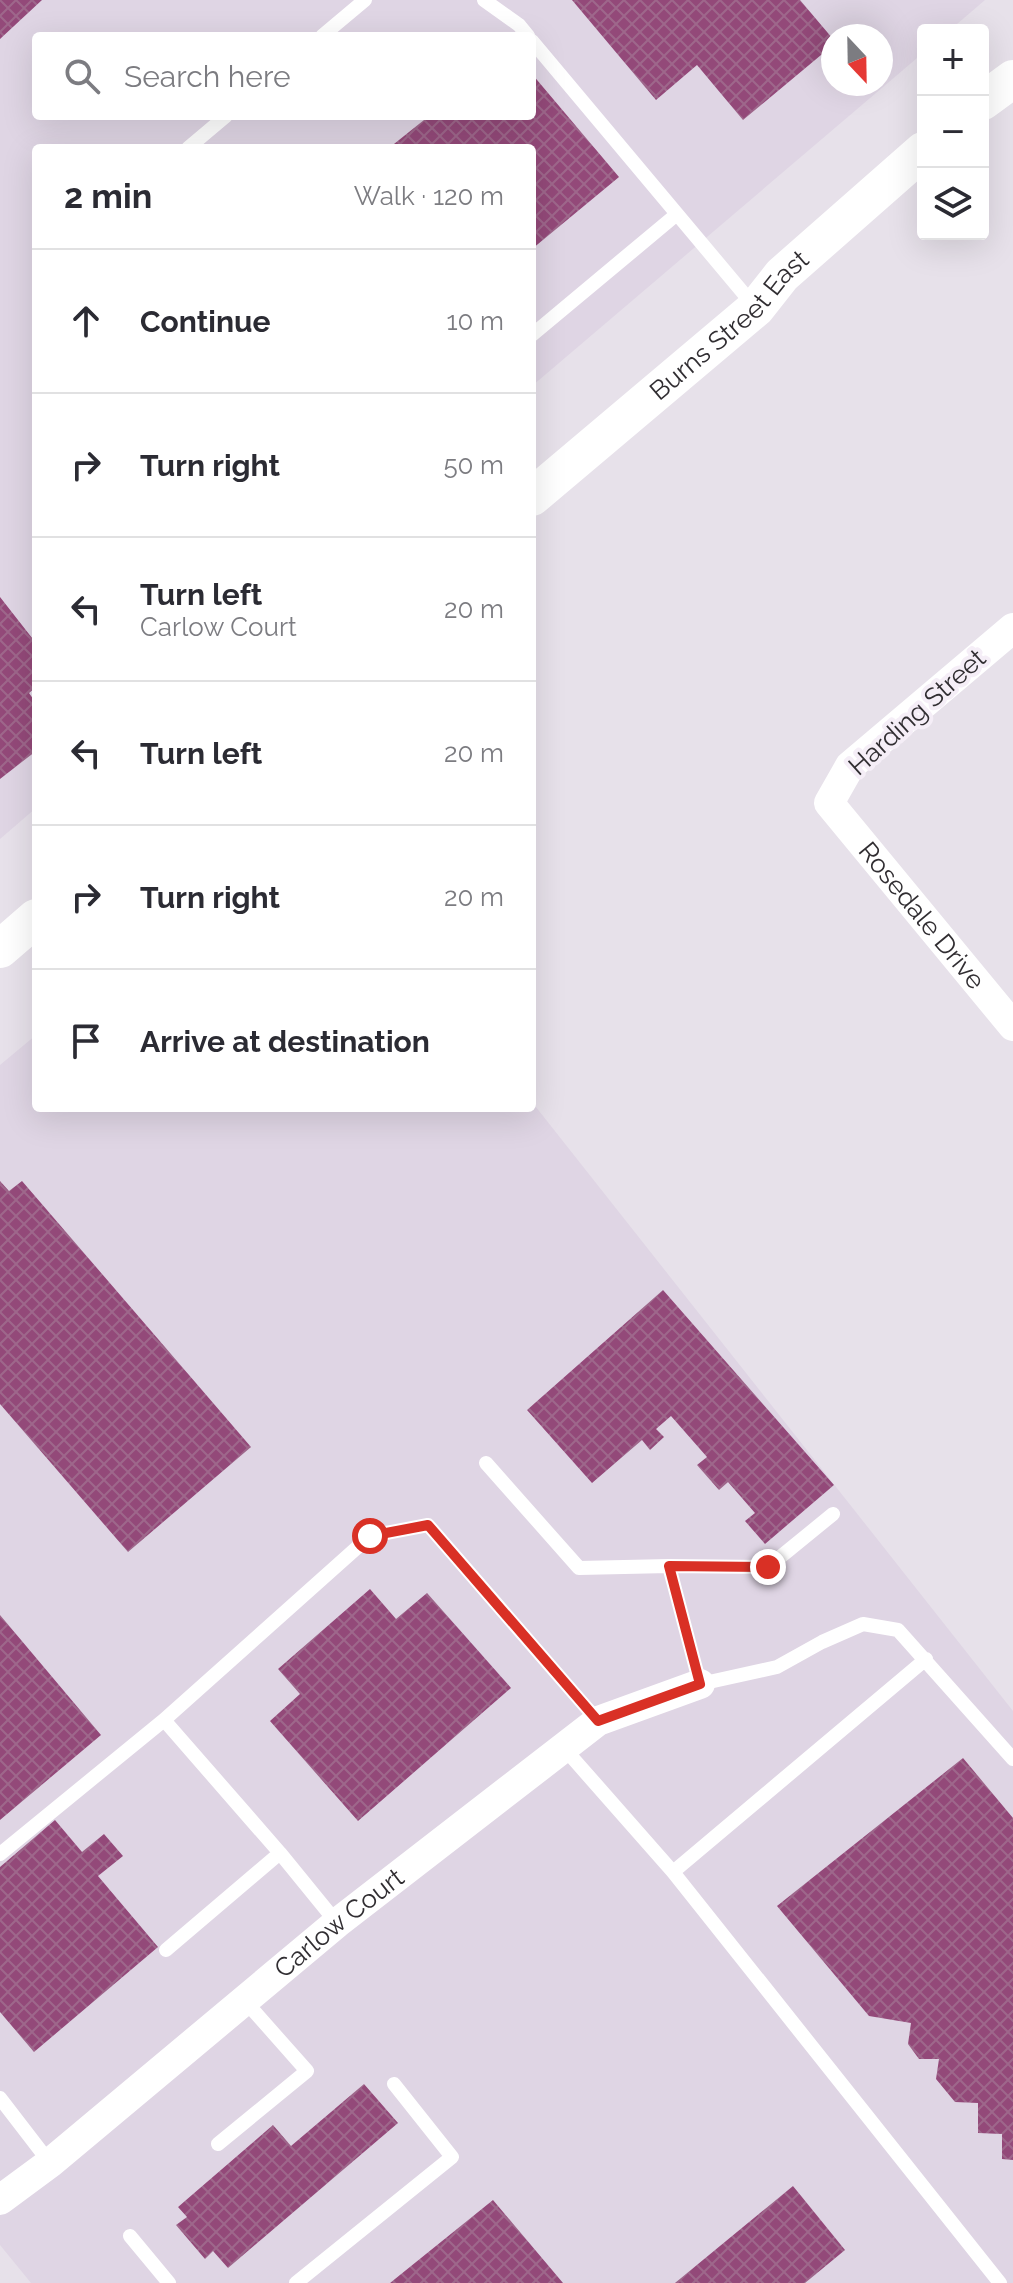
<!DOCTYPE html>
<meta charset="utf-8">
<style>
body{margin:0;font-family:Raleway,sans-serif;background:#f7f7f7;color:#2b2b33}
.controls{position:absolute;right:24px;top:24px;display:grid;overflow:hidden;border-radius:8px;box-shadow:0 8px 32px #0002}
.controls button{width:72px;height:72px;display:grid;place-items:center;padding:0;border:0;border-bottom:2px solid #e1e1e2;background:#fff;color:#2b2b33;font:40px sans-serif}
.compass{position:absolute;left:821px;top:24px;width:72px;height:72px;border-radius:50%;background:#fff;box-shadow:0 8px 32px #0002;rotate:158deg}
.stop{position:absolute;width:24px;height:24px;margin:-18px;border:6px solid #d93025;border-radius:50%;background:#fff}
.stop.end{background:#d93025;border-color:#fff;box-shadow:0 2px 8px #0008}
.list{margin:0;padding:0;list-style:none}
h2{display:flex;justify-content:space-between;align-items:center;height:104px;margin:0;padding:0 32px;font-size:34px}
h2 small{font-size:26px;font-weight:400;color:#7c7c81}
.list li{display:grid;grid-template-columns:52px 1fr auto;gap:24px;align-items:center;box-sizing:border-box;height:144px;padding:0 32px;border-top:2px solid #e1e1e2}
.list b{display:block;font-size:30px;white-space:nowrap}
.list p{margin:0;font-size:26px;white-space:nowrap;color:#7c7c81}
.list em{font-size:26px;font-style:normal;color:#7c7c81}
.icon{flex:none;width:44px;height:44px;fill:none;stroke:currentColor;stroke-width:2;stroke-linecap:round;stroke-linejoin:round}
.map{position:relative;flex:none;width:1013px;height:2283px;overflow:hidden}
.search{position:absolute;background:#fff;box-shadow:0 8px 32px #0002;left:32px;top:32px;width:504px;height:88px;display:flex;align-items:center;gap:20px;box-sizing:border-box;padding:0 28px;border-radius:8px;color:#7c7c81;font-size:30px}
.panel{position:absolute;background:#fff;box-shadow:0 8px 32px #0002;left:32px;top:144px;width:504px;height:968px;border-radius:8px}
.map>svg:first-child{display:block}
.built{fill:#dfd5e4;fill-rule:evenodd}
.building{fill:url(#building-cross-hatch)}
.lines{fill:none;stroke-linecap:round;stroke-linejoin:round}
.service{stroke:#fff;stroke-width:14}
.minor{stroke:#fff;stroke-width:30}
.tertiary{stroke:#fff;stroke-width:38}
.route{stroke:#d93025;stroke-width:10}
.labels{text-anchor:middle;stroke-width:8;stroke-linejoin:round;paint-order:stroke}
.street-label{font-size:26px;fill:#312e32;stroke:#f5eef7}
</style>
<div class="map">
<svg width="1013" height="2283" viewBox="0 0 1013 2283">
<defs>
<pattern id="building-cross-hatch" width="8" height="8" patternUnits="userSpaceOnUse" patternTransform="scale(2)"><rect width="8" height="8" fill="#934979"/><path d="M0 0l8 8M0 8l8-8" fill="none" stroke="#9e678b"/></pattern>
</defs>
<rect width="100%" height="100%" fill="#e7e1ea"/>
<!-- built -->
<path class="built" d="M0 0H985L950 30H923V53L532 386V148H36V808L0 839ZM36 36H532V116H36ZM833 36H881V84H833Z
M36 1035V1108H532V1102L1013 1711V2283H31L0 2245V1065Z"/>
<!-- building -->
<path class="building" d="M0 0H42L0 39Z
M572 0H800L833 39V45L743 120 697 65 656 100Z
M532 74 619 177 532 249V148H389L429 116H532Z
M0 597 36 643V687L29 693 36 703V751L0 779Z
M0 1181 9 1191 22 1181 251 1447 128 1552 0 1404Z
M663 1290 834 1485 765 1544 745 1521 755 1513 728 1482 719 1490 697 1465 707 1457 671 1416 656 1429 664 1437 650 1450 642 1440 592 1483 527 1410Z
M370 1589 396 1619 427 1593 511 1688 358 1821 270 1721 300 1694 278 1669Z
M0 1615 101 1735 0 1820Z
M963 1758 1013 1818V2160L1002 2159V2134L978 2133V2103L955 2102 936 2079 939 2059H919L908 2044 911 2023 869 2016 777 1906Z
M55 1820 82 1852 104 1834 123 1856 98 1876 158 1947 34 2052 0 2012V1867Z
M364 2084 398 2123 228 2268 213 2251 205 2259 176 2225 187 2217 178 2207 273 2125 291 2146Z
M793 2186 845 2250 805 2283H675Z
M493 2200 563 2283H390Z"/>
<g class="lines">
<!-- service -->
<path class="service" d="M484 0 519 25 528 36
M322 36 365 0
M532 41 755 307
M188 148 226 116
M532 335 677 214
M486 1463 579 1568 669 1566
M833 1514 768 1567 669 1566 700 1684 777 1667 822 1642 863 1624 898 1630 1013 1759
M563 1747 673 1872 926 1659
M0 1854 164 1720
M673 1872 1000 2283
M337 1923 280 1853 164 1720 370 1536 428 1525 598 1721
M166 1950 280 1853
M0 2098 50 2163
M218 2144 307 2071 245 2001
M130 2236 169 2283
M296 2283 452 2157 394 2084"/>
<!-- minor -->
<g class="minor">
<path id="s1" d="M1013 628 850 766 829 803 1013 1026"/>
<path id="s2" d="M0 2200 50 2163 337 1923 598 1721 700 1684"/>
</g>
<!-- tertiary -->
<g class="tertiary">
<path d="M983 101 1013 79"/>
<path id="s3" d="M532 497 756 308 782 275 923 151"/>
<path d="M0 949 36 918"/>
</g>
</g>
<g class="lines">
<!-- route -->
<path class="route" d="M370 1536 428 1525 598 1721 700 1684 669 1566 768 1567"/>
</g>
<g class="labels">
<!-- street labels -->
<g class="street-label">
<text dy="9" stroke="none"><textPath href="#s3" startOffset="262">Burns Street East</textPath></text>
<text transform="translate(917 712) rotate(-42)" y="9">Harding Street</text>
<text dy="9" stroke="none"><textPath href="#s1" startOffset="402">Rosedale Drive</textPath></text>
<text dy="9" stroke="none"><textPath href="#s2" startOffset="438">Carlow Court</textPath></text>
</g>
</g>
</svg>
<div class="controls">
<button>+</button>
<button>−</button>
<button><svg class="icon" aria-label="layers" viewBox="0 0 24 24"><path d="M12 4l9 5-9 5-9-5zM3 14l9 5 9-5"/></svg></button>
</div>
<svg class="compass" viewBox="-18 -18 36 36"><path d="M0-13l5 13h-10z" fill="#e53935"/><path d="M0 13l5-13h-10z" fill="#7c7c81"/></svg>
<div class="stop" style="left:370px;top:1536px"></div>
<div class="stop end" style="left:768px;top:1567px"></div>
<div class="search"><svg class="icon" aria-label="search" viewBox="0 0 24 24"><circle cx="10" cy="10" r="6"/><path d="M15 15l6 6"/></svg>Search here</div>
<section class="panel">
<h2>2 min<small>Walk · 120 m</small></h2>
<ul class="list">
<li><svg class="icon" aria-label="ahead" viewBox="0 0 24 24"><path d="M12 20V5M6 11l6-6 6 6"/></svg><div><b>Continue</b></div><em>10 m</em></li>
<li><svg class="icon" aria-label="right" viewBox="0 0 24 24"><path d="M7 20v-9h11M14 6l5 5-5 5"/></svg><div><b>Turn right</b></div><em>50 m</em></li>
<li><svg class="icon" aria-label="left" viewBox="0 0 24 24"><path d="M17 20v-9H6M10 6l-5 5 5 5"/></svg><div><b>Turn left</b><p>Carlow Court</p></div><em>20 m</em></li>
<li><svg class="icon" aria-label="left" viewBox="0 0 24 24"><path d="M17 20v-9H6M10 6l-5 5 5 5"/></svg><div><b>Turn left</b></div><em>20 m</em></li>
<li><svg class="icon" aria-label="right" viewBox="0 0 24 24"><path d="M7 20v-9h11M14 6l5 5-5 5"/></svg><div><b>Turn right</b></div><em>20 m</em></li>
<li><svg class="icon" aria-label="arrive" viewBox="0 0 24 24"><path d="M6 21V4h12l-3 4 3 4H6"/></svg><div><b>Arrive at destination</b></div></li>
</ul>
</section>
</div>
